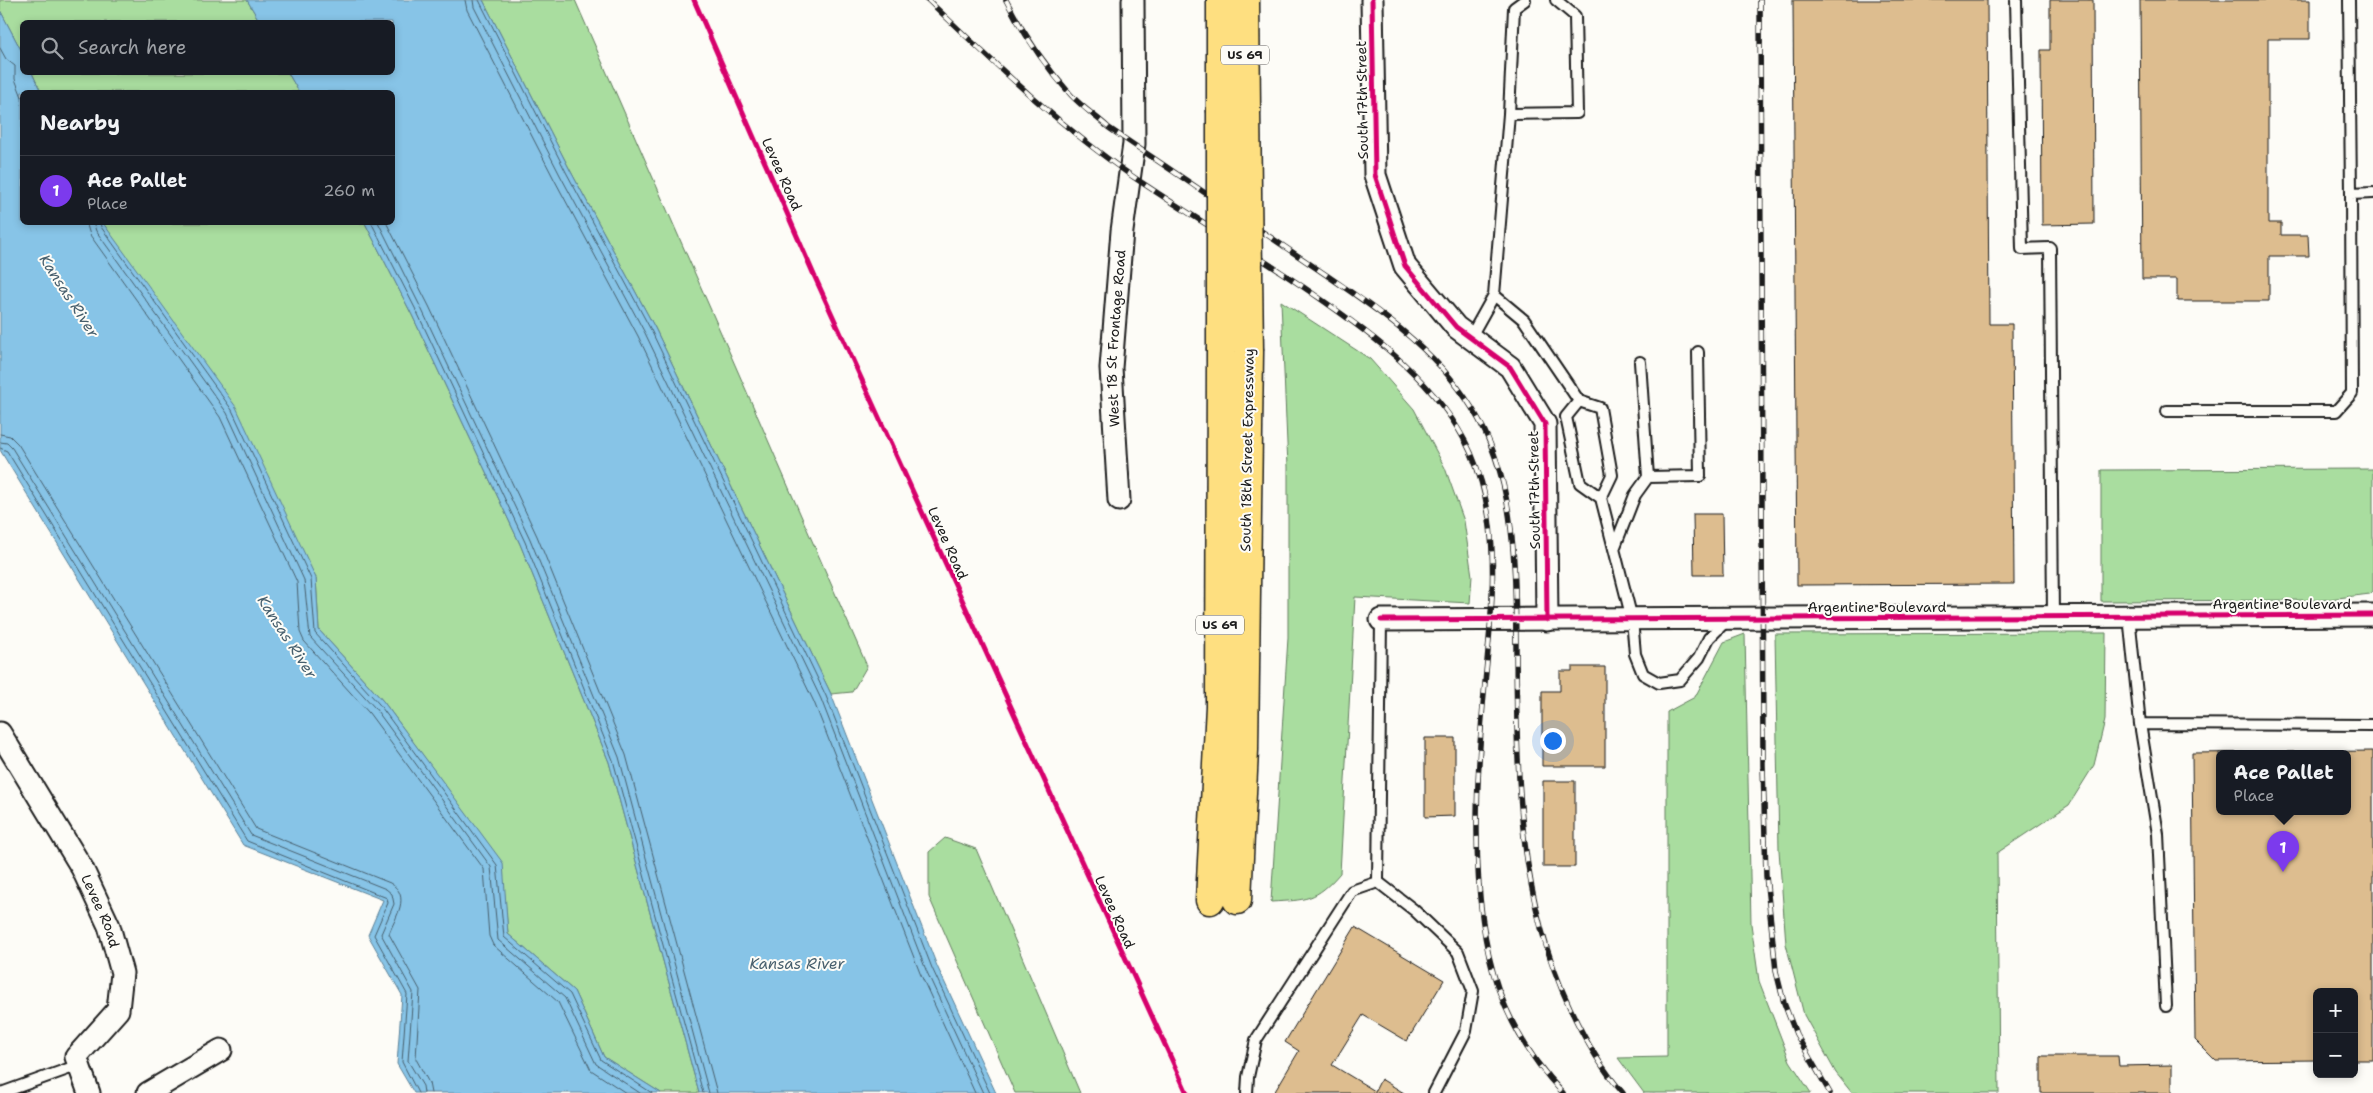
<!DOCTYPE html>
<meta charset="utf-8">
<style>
body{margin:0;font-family:"Shantell Sans",sans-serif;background:#20242c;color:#f1f3f6}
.controls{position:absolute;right:15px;bottom:15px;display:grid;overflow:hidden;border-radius:8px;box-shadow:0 2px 8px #0003}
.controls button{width:45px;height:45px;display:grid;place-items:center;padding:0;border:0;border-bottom:1px solid #363941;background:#171b24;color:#f1f3f6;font:25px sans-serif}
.you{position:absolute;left:1552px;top:740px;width:18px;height:18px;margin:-12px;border:4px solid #fff;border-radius:50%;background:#1a73e8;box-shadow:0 0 0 8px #1a73e833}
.badge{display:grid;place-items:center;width:32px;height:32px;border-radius:50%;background:#7c3aed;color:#fff;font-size:16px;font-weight:700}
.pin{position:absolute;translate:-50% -41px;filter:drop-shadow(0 1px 2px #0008)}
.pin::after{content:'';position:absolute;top:26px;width:18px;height:15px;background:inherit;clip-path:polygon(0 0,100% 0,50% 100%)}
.popup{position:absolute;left:2216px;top:750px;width:135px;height:65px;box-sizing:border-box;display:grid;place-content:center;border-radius:8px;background:#171b24;filter:drop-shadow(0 1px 4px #0005);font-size:16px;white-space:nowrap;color:#9ea1a6}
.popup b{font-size:19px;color:#f1f3f6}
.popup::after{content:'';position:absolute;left:50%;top:100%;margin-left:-10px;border:10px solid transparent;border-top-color:#171b24}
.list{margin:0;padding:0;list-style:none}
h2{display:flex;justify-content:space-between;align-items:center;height:65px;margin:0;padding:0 20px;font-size:21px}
h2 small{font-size:16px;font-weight:400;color:#9ea1a6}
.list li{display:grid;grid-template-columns:32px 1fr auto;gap:15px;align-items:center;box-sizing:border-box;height:70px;padding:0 20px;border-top:1px solid #363941}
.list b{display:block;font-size:19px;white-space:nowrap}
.list p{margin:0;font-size:16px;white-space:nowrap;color:#9ea1a6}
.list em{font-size:16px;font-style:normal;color:#9ea1a6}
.icon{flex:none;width:28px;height:28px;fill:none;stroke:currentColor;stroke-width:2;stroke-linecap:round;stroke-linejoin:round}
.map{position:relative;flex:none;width:2373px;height:1093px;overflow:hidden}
.search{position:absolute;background:#171b24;box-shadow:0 2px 8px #0003;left:20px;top:20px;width:375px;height:55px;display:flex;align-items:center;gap:12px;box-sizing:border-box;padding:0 18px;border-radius:8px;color:#9ea1a6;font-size:19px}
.panel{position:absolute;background:#171b24;box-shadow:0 2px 8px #0003;left:20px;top:90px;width:375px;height:135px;border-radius:8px}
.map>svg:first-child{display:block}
.green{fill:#a9dd9f;stroke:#627c5e}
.water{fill:#87c4e7;stroke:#5c8196}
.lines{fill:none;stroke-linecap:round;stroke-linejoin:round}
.shore{stroke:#475f6d;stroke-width:1}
.building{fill:#ddbd8f;stroke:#1c1c1c;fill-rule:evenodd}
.lane-casing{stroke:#1c1c1c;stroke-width:14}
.street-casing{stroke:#1c1c1c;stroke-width:25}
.highway-casing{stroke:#1c1c1c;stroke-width:31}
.lane{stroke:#fdfcf7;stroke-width:10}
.street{stroke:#fdfcf7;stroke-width:21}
.highway{stroke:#fedf80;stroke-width:28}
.rail-casing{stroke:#1c1c1c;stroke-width:5.5}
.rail{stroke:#fdfcf7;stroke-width:4;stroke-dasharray:11;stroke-linecap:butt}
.highway-bridge-casing{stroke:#1c1c1c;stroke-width:31;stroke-linecap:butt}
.highway-bridge{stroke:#fedf80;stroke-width:28}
.cycleway-casing{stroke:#fdfcf7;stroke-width:8}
.cycleway{stroke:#d6006c;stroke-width:5}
.labels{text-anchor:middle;stroke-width:4;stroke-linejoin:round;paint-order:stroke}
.shield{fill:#fdfcf7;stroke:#605f5e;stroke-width:1}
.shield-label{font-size:12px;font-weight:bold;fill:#1c1c1c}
.street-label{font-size:14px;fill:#1c1c1c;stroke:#fdfcf7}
.water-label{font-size:15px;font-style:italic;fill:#475f6d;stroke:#fdfcf7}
</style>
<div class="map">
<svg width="2373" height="1093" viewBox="0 0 2373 1093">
<rect width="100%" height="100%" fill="#fdfcf7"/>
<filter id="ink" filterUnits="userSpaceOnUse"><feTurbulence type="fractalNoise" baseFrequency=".02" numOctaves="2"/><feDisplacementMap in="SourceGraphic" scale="10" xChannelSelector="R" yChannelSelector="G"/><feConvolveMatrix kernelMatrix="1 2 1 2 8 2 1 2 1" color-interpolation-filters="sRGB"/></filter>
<g filter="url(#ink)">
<!-- green -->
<path class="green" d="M0 0H247L260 22H22V52L0 10Z
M483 0H575L867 666 852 692 831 694 655 328 570 170Z
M32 73H288L299 92H41Z
M103 223H365L412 315 520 544 609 762 699 1093H661L604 1057 574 991 508 934 502 863 383 701 319 630 316 578Z
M1281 301 1370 359 1414 409 1445 468 1464 521 1472 576 1470 603 1355 597 1340 873C1316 901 1306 900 1271 902L1288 638V467Z
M2373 469V591L2370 594 2321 600 2101 601V470Z
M2106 633 2105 720 2094 765 2069 805 1997 853 1999 1093H1852L1836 1073 1804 1015 1786 944 1779 850 1775 634Z
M1745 634 1751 924 1759 981 1790 1061 1811 1093H1644L1618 1058 1667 1057V712L1695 697 1724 642Z
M945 838 976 849 1080 1093H1015L929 897V852Z"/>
<!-- water -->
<path class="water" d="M247 0H483L570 170 655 328 831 694 937 966 996 1093H699L609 762 520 544 412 315 365 223 392 222V92H299L288 73 392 72V22H260Z
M0 10 22 52V72L32 73 41 92H22V222L103 223 236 407 316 578 319 630 383 701 503 863 508 934 574 991 604 1057 661 1093H414L397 1064 402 995 368 935 383 900 243 845 0 450Z"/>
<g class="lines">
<!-- shore -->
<path class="shore" d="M465 0 467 10 554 179 638 336 814 702 920 973 975 1093
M473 0 474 7 560 175 645 333 821 699 926 970 983 1093
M479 0 566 172 651 330 826 696 932 968 990 1093
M0 48 6 59 15 66V79L22 97
M86 222 90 235 220 417 297 582 300 632 304 641 369 713 484 869 489 936 493 945 558 1002 591 1070 626 1093
M93 222 96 231 227 413 304 580 310 637 375 708 491 867 498 940 565 998 596 1064 640 1093
M100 222 101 227 232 410 311 579 315 633 379 704 497 865 504 937 570 994 601 1060 652 1093
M371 222 417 312 525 542 613 760 703 1093
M378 222 422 310 530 539 619 757 709 1093
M386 222 429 306 537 536 626 755 717 1093
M0 434 10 436 18 444 256 829 390 883C412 896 395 917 389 934L420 990 416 1059 429 1083 431 1093
M0 442 7 443 12 448 251 835 386 889 392 894 394 904 381 934 413 992 408 1061 423 1086 424 1093
M0 448 7 451 247 841 387 898 388 903 374 935 407 994 402 1062 418 1093"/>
</g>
<!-- building -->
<path class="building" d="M1793 0H1987L1989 324H2012L2014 584 1797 585Z
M2050 0H2093L2094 224 2042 225 2041 50H2050Z
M2140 0H2310V39H2268V223H2281V235H2308L2309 256H2269V301H2177V279H2142Z
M1693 514H1722L1723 575H1694Z
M1572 667H1605V766H1542V691H1560V671H1572Z
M1425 738H1455V816L1425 817Z
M2373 751V1060H2354V992H2317V1060L2216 1061 2195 1040 2192 753ZM2219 753H2347V811H2219Z
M1543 781H1575V867H1543Z
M1355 927 1444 980 1407 1041 1363 1015 1332 1065 1375 1091 1381 1079 1404 1093H1274L1299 1051 1285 1042Z
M2041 1056H2118L2119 1066 2172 1065V1093H2041Z"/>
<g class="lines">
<defs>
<path id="lane" d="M1525 0 1514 8 1509 114 1494 295 1524 320 1579 401 1600 408 1612 475 1601 498 1632 619 1635 654 1643 674 1659 683 1680 680 1699 658 1709 638 1728 619
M2016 0 2022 249 2050 248 2053 617
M2349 0 2351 194 2373 193
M1509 114 1577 113 1575 16 1556 0
M1470 338 1494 295
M1579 401 1566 417 1580 483 1601 498
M2167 411H2336L2352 393 2351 194
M1648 477 1700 476 1698 352
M1614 549 1635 495 1648 477 1640 362
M2129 616 2140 724 2373 725
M2140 724 2158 834 2166 1006
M1378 882 1381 620
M1378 882 1414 910 1458 952 1473 991 1466 1031 1434 1093
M1 1093 79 1065
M1247 1093 1248 1077 1256 1040 1352 891 1378 882"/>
<g id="street">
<path d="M1372 0 1375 175 1405 266 1456 327 1510 367 1545 424 1547 620"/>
<path id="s1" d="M1119 500 1111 368 1122 231 1134 144 1133 0"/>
<path d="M1381 620 2373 615"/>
<path id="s2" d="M0 733 82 868 109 926 122 973 118 1010 76 1057 89 1093"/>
<path d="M148 1093 221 1050"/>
</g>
<path id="highway" d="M1221 0V110
M1245 0 1246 110
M1210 900 1220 706 1221 350
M1237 900 1244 750 1249 351"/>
</defs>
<!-- lane casing -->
<use href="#lane" class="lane-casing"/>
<!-- street casing -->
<use href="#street" class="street-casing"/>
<!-- highway casing -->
<use href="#highway" class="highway-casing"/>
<!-- lane -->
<use href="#lane" class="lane"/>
<!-- street -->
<use href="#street" class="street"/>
<!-- highway -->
<use href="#highway" class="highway"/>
<defs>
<path id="rail" d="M928 0C993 62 1058 125 1132 176 1191 216 1253 252 1312 293 1373 335 1439 383 1471 453 1501 521 1493 600 1486 672 1477 765 1467 899 1498 988 1512 1027 1534 1063 1563 1093
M1006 0C1024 35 1045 66 1071 95 1082 107 1097 117 1109 128 1168 168 1227 208 1285 247 1352 293 1429 338 1472 408 1516 478 1515 563 1516 643 1517 768 1516 893 1570 1008 1584 1038 1601 1068 1623 1093
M1760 0 1763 765 1766 876 1776 971 1784 1003 1796 1034 1830 1093"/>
</defs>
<!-- rail casing -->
<use href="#rail" class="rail-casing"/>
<!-- rail -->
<use href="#rail" class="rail"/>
<defs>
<path id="highway-bridge" d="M1221 110V350
M1246 110 1249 351"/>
</defs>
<!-- highway-bridge casing -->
<use href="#highway-bridge" class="highway-bridge-casing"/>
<!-- highway-bridge -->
<use href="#highway-bridge" class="highway-bridge"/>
<defs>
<path id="cycleway" d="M694 0 814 275 1187 1093
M1372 0 1375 175 1405 266 1456 327 1510 367 1545 424 1547 620
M1381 620 2373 615"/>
</defs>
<!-- cycleway casing -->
<use href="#cycleway" class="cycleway-casing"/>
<!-- cycleway -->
<use href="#cycleway" class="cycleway"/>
</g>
</g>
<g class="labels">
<!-- shield labels -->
<g class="shield">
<rect x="1221" y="45.5" width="48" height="19" rx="4"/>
<rect x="1196" y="615.5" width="48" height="19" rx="4"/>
</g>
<g class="shield-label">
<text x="1245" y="59">US 69</text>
<text x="1220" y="629">US 69</text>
</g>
<!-- street labels -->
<g class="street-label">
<text transform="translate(1362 100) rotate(-91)" y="5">South 17th Street</text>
<text transform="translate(782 174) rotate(66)" y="5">Levee Road</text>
<text dy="5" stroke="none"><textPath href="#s1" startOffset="162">West 18 St Frontage Road</textPath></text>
<text transform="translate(1247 450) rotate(-89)" y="5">South 18th Street Expressway</text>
<text transform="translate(1534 490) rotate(-91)" y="5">South 17th Street</text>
<text transform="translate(948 543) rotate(66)" y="5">Levee Road</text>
<text x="2282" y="609">Argentine Boulevard</text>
<text x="1877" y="612">Argentine Boulevard</text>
<text dy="5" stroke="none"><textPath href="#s2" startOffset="205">Levee Road</textPath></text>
<text transform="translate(1115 912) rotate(66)" y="5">Levee Road</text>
</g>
<!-- water labels -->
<g class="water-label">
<text transform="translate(69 296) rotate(57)" y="5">Kansas River</text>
<text transform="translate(287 637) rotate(57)" y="5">Kansas River</text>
<text x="797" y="969">Kansas River</text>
</g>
</g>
</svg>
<div class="controls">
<button>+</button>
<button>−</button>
</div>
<div class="you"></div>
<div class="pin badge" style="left:2283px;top:872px">1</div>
<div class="popup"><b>Ace Pallet</b>Place</div>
<div class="search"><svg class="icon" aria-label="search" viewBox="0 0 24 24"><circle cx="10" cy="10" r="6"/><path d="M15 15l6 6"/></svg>Search here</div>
<section class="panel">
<h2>Nearby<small></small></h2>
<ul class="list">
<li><span class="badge">1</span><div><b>Ace Pallet</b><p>Place</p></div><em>260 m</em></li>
</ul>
</section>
</div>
